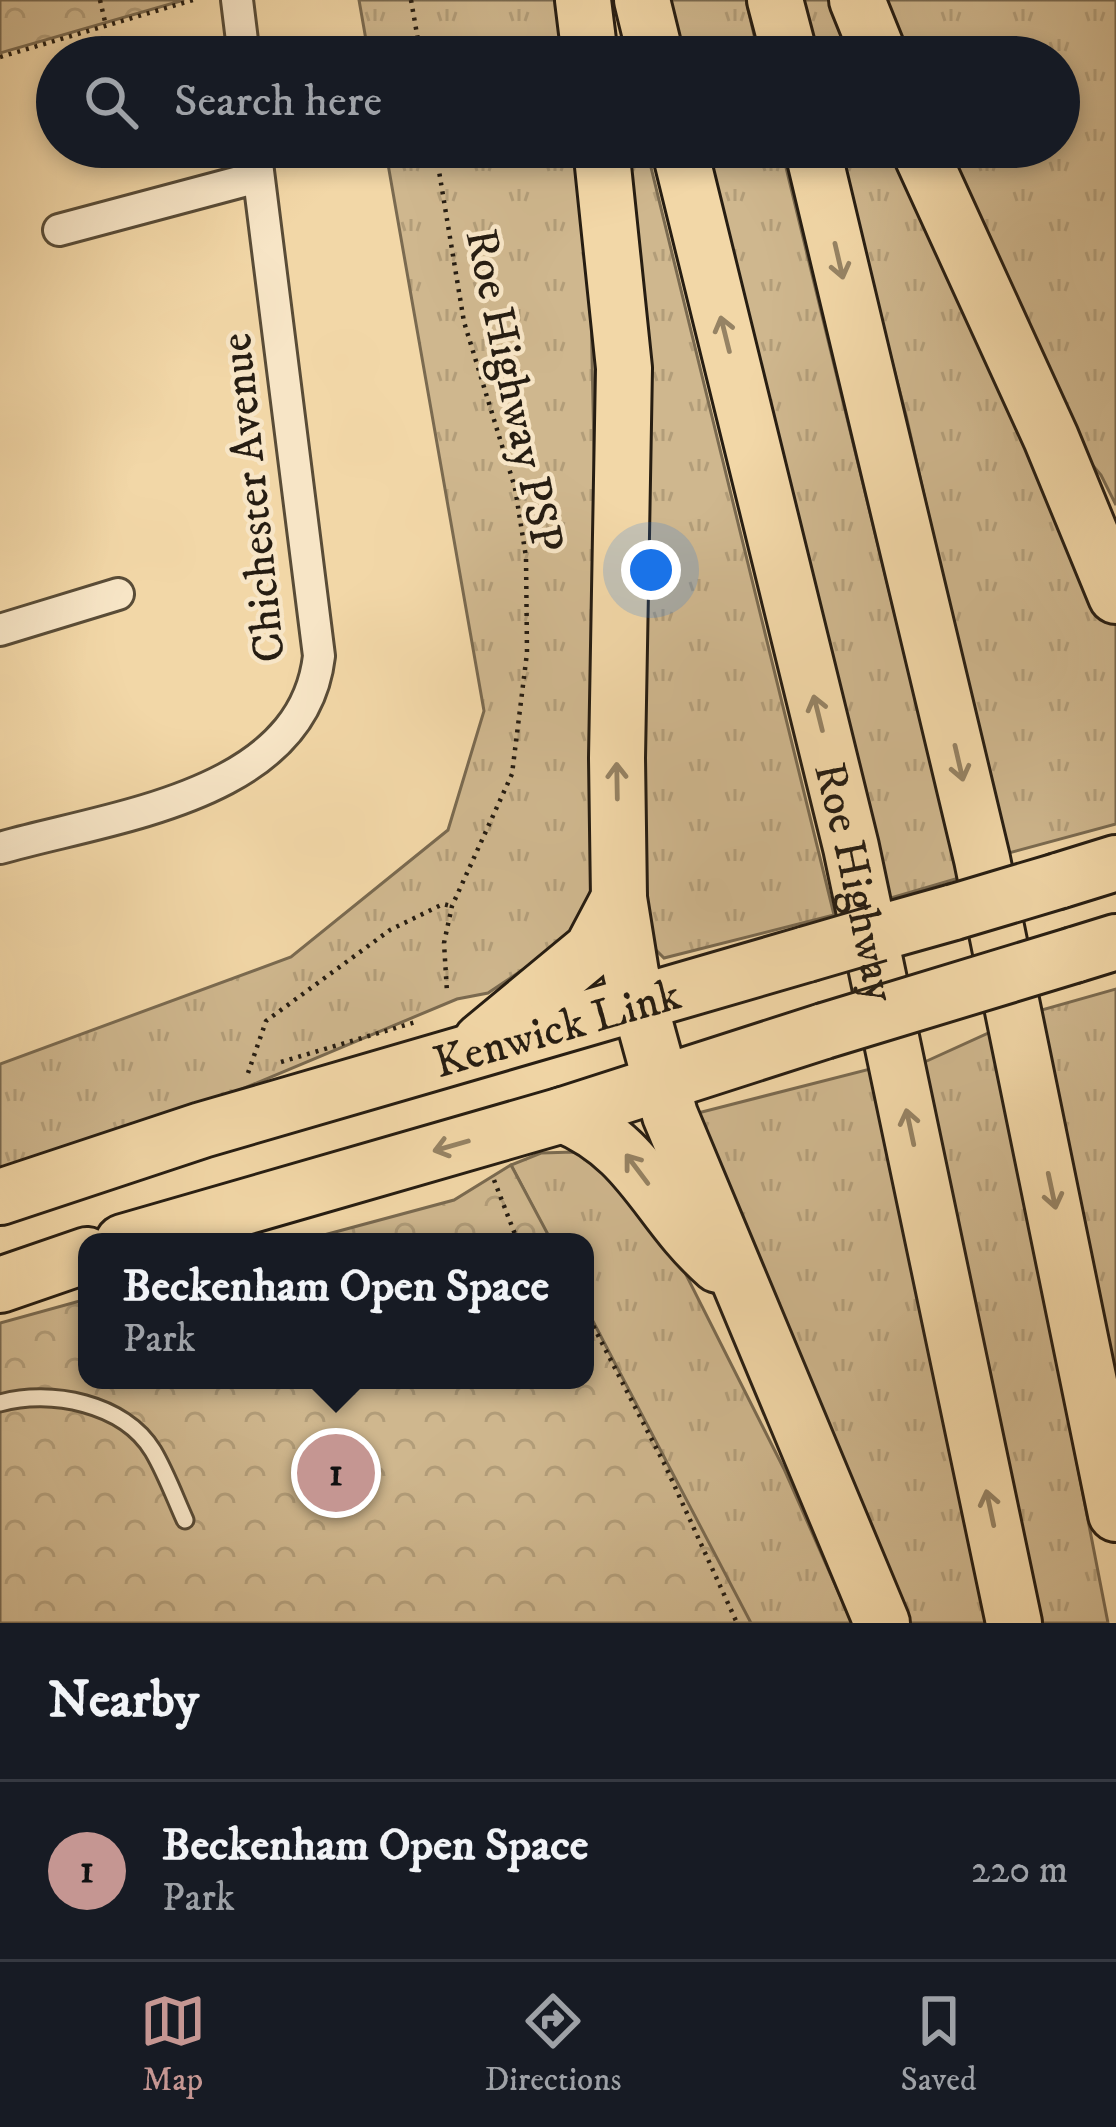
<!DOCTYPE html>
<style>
body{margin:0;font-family:"IM FELL DW Pica",serif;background:#20242c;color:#f1f3f6}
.you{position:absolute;left:651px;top:570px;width:42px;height:42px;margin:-30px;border:9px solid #fff;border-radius:50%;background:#1a73e8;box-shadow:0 0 0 18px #1a73e833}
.badge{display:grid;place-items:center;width:78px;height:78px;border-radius:50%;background:#c59692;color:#111;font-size:39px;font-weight:700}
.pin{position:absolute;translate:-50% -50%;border:6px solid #fff;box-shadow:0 3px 12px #0006}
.popup{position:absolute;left:78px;top:1233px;width:516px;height:156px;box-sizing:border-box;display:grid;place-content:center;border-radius:24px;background:#171b24;filter:drop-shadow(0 3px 9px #0005);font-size:39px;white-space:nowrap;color:#9ea1a6}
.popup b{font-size:45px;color:#f1f3f6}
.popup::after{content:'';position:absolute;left:50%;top:100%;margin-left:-24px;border:24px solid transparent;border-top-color:#171b24}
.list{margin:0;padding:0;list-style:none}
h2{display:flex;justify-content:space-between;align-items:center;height:156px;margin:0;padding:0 48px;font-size:51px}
h2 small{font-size:39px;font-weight:400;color:#9ea1a6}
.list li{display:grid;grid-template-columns:78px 1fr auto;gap:36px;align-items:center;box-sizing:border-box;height:180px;padding:0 48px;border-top:3px solid #363941}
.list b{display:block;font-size:45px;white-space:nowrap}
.list p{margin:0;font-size:39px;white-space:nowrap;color:#9ea1a6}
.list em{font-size:39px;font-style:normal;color:#9ea1a6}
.icon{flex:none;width:66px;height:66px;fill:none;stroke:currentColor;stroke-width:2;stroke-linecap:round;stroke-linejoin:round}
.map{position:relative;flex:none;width:1116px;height:1623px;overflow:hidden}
.search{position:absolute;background:#171b24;box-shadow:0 6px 18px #0003;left:36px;right:36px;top:36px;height:132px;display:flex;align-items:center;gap:30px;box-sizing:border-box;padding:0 42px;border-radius:66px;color:#9ea1a6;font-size:45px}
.sheet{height:336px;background:#171b24}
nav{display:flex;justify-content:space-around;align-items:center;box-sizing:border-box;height:168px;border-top:3px solid #363941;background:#171b24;font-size:33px;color:#9ea1a6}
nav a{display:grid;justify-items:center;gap:6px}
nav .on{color:#c59692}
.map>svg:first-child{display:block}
.grass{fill:url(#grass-tufts);stroke:#7a6a50;stroke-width:3}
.forest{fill:url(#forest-crowns);stroke:#7a6a50;stroke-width:3}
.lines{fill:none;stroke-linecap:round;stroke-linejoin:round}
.lane-casing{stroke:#594c37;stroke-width:21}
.street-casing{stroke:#594c37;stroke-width:36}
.highway-casing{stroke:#261d12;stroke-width:60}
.path{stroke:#261d12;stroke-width:4.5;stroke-dasharray:3 6;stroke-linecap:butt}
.lane{stroke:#f7e5c6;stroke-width:15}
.street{stroke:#f7e5c6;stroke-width:30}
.highway{stroke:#f2d7a7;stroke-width:54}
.highway-bridge-casing{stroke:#261d12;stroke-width:60;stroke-linecap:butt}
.highway-bridge{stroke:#f2d7a7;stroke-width:54}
.oneway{stroke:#968364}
.labels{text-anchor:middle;stroke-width:9;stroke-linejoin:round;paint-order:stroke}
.street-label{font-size:45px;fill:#261d12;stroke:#f7e5c6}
</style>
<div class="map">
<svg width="1116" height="1623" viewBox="0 0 1116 1623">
<defs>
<pattern id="grass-tufts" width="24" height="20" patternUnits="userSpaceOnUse" patternTransform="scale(3)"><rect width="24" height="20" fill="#cfb78e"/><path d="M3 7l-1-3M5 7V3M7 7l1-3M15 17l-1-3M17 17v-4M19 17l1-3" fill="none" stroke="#b29d79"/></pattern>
<pattern id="forest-crowns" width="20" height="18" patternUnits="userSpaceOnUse" patternTransform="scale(3)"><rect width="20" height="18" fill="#cfb78e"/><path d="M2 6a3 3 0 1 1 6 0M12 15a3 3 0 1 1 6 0" fill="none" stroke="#b29d79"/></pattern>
</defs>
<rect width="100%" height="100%" fill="#f2d7a7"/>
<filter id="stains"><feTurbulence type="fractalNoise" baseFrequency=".00167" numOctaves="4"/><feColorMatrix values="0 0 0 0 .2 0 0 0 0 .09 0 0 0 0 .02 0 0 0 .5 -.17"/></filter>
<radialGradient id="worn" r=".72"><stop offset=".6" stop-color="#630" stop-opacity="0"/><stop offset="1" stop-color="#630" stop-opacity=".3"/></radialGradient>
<!-- grass -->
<path class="grass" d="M359 0H561L568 57H369Z
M664 0H746L759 57H678Z
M798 0H842L862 57H813Z
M878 0H1116V505L1101 475 1077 447 938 147H1059V57H898Z
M385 147H580L589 216 598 636 591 924 488 993 457 999 118 1141 0 1176V1064L291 957 448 830 484 711Z
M613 147H646L834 915 664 958 647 941Z
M700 147H781L959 878 874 903Z
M836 147H902L1116 623V824L1005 854 906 415Z
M1116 989V1401L1038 1011Z
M993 1031 1108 1623H1033L918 1065Z
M870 1069 965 1505 986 1623H901L690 1115Z
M574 1152 593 1160 662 1227 784 1469 852 1623H747L585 1308V1242H551L511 1165 541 1153Z"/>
<!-- forest -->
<path class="forest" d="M0 0H184L0 53Z
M511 1165 552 1242H298L454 1200Z
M87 1299V1380H585V1306L751 1623H0V1323Z"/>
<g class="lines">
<defs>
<path id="lane" d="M0 1403C50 1389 124 1403 153 1451 166 1473 175 1498 185 1520"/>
<path id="street" d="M237 0 244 57
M59 230 258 177
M0 630 118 594
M0 848C112 816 303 797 319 656L255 147"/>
<g id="highway">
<path d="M583 0 590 57"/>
<path d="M642 0 656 57"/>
<path d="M775 0 790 57"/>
<path d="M857 0 880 57"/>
<path d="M601 147 624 368 617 758 619 898 631 973 670 1115 882 1623"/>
<path id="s1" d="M679 147 851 847 1014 1623"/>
<path d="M812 147 982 859 1116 1514"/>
<path d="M918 147 1051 438 1116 596"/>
<path d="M1058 881 1116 863"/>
<path d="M879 933 954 912"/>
<path d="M1074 955 1116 942"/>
<path d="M481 1041 592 949 619 898"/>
<path d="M563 1115C643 1148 657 1212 718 1265"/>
<path id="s2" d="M0 1197 202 1130 807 954"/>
<path d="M123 1242 563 1115 824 1031"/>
<path d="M0 1285 87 1255"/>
</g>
</defs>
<!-- lane casing -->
<use href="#lane" class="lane-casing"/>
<!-- street casing -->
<use href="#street" class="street-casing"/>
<!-- highway casing -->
<use href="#highway" class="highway-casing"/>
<!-- path -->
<path class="path" d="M100 0 106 26
M411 0 421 57
M0 57 193 0
M435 147 464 322 515 488 526 557 527 653 512 774 452 906 444 943 447 992
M281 1062 419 1021
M248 1073 266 1021 390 930 443 904 451 906
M494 1180 518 1242
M585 1310 665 1465 737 1623"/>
<!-- lane -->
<use href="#lane" class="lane"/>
<!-- street -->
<use href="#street" class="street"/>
<!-- highway -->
<use href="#highway" class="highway"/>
<defs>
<path id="highway-bridge" d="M954 912 1058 881
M807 954 879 933
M824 1031 1074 955"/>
</defs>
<!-- highway-bridge casing -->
<use href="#highway-bridge" class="highway-bridge-casing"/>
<!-- highway-bridge -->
<use href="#highway-bridge" class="highway-bridge"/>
</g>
<!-- one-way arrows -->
<defs><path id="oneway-shaft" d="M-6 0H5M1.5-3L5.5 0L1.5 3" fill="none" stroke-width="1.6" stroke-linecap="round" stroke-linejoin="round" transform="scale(3)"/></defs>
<g class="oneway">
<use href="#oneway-shaft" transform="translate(839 261) rotate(77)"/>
<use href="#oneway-shaft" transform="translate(725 334) rotate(-104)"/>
<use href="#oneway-shaft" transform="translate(818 713) rotate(-104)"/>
<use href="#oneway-shaft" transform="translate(959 763) rotate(77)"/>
<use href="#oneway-shaft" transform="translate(617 781) rotate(-91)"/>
<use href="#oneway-shaft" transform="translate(910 1127) rotate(-102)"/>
<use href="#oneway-shaft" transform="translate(451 1146) rotate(164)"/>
<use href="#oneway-shaft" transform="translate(637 1169) rotate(-127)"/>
<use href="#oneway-shaft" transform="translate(1052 1191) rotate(78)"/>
<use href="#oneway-shaft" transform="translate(990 1508) rotate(-102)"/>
</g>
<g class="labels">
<!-- street labels -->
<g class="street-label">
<text transform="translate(516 390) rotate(78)" y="16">Roe Highway PSP</text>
<text transform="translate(251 498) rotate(-96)" y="16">Chichester Avenue</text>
<text dy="16" stroke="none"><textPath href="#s1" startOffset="756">Roe Highway</textPath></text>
<text dy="16" stroke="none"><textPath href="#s2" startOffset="582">Kenwick Link</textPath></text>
</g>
</g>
<rect width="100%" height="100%" filter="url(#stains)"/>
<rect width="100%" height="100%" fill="url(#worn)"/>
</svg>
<div class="you"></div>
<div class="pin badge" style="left:336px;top:1473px">1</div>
<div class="popup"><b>Beckenham Open Space</b>Park</div>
<div class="search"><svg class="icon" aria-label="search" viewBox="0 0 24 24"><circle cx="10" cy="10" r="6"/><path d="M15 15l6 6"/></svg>Search here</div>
</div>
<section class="sheet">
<h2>Nearby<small></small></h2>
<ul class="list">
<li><span class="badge">1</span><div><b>Beckenham Open Space</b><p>Park</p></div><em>220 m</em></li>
</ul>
</section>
<nav>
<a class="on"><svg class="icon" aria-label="map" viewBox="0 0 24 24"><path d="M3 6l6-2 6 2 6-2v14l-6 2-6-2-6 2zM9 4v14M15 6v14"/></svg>Map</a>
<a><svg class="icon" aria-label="directions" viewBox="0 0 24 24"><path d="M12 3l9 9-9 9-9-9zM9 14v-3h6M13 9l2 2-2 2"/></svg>Directions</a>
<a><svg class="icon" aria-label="saved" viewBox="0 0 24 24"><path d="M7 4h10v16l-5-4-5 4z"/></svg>Saved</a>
</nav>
